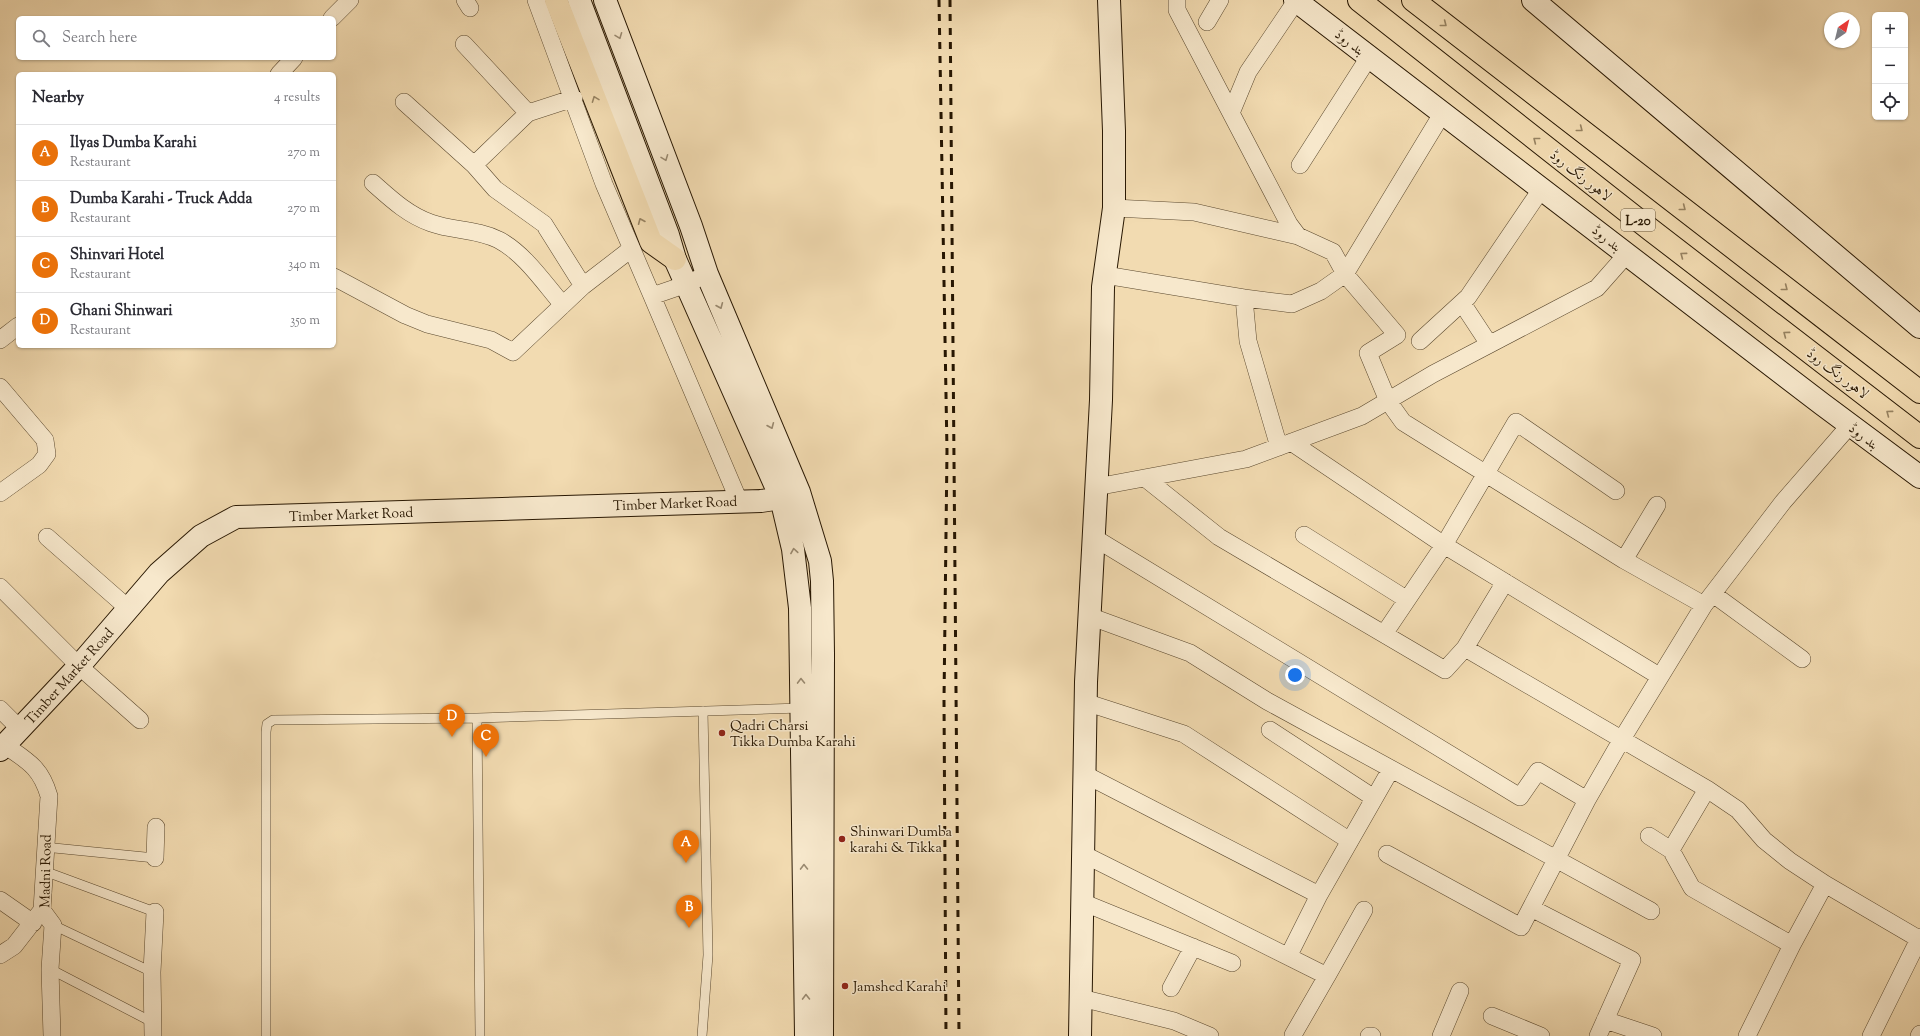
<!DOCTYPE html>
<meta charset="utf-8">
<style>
body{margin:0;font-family:"Sorts Mill Goudy",Amiri,serif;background:#f7f7f7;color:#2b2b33}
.controls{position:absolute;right:12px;top:12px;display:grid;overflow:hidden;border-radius:6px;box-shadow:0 1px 3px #0004}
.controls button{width:36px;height:36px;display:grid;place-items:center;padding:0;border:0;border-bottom:1px solid #e1e1e2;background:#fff;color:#2b2b33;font:20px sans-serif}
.compass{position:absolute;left:1824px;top:12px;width:36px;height:36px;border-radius:50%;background:#fff;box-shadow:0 1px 3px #0004;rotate:35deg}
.you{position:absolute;left:1295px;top:675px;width:14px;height:14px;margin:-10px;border:3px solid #fff;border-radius:50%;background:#1a73e8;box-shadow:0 0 0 6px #1a73e833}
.badge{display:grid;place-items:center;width:26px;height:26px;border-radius:50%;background:#0b8043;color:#fff;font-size:13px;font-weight:700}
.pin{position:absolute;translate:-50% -33px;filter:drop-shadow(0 1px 2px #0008)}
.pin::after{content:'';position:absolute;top:21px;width:14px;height:12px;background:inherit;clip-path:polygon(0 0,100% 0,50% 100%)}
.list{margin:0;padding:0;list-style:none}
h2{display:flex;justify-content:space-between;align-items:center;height:52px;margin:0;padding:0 16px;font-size:17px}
h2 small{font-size:13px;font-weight:400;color:#7c7c81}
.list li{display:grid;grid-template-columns:26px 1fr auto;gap:12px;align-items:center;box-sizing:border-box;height:56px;padding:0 16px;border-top:1px solid #e1e1e2}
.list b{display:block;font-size:15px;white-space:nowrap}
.list p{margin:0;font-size:13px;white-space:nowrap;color:#7c7c81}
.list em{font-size:13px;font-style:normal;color:#7c7c81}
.icon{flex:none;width:22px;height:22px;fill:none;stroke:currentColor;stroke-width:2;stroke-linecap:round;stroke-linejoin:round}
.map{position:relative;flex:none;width:1920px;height:1036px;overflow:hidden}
.search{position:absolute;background:#fff;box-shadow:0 1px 3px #0004;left:16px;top:16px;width:320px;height:44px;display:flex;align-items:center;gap:10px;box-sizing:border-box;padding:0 14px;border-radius:6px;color:#7c7c81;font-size:15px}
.panel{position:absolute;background:#fff;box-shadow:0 1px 3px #0004;left:16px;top:72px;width:320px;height:276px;border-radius:6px}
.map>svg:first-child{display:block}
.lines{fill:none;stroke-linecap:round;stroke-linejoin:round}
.lane-casing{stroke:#5a482e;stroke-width:10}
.street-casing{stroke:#5a482e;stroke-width:18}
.secondary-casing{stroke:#281702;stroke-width:24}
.highway-casing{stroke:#281702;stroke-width:24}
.lane{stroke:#f7e8cc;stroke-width:9}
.street{stroke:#f7e8cc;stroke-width:17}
.secondary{stroke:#f7e8cc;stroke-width:22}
.highway{stroke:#f2dbb1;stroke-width:22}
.rail{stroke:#281702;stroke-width:3;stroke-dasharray:7 7;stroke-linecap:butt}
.oneway{stroke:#978362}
.oneway2{stroke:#9a8a71}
.poi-dot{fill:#8f2418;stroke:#f7e8cc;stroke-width:1.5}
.labels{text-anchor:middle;stroke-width:3;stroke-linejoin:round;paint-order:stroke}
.shield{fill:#f7e8cc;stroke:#66563f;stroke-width:1}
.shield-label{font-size:13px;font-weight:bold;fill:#281702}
.street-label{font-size:14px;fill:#281702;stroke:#f7e8cc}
.poi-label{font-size:14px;fill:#281702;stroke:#f7e8cc;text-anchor:start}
</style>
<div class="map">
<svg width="1920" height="1036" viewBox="0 0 1920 1036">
<rect width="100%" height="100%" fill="#f2dbb1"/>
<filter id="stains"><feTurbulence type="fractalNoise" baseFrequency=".005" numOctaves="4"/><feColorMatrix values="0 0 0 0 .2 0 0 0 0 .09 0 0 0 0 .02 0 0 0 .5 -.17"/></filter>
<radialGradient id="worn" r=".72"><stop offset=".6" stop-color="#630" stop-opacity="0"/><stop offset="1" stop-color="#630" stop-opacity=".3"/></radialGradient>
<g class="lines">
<defs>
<path id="lane" d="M477 718 480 1036
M44 847 155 858
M44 871 155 912
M53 925 152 972
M50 969 152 1022
M266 1036V732L267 724 273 720 477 718 801 708
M702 1036 708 955 703 711"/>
<path id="street" d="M465 0 470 8
M536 0 604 184 652 296 687 284 707 274
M1177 0V10L1289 224 1298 236 1333 252 1345 274 1397 335 1368 353 1388 401 1403 422 1624 560 1704 605
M332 18 350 0
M1207 22 1220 0
M464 44 528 113
M279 74 294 58
M404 102 474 165 495 189 544 224 583 286
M1231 113 1248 72 1296 1
M474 165 528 113 574 98
M1300 165 1369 57
M373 183C391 199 408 215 431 223 453 231 477 229 499 240 525 254 544 283 563 305
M1114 208 1194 212 1298 236
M1105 275 1244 298 1292 304 1321 291 1345 274 1442 114
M334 277 405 315 427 324 491 340 513 352 583 286 631 249
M652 296 739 501
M1244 298 1248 341 1279 447
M1462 303 1489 344
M0 340 18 326
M1420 341 1468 297 1542 188
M0 387 45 440 47 454 39 465 0 493
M1291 442 1444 545 1659 676
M1145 478 1219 537 1445 670 1465 648 1707 789 1738 810 1764 840 1790 861 1825 884 1919 939
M1096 487 1246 459 1362 416 1433 374 1597 288 1627 254
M1304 535 1406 599
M47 537 129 609
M1093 537 1520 797 1538 771 1587 800
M1624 560 1657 505
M0 587 79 666 140 720
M1713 594 1802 659
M1089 616 1190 653 1267 701 1651 911
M1384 634 1444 545 1516 422 1616 491
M1465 648 1505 582
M1085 702 1184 734 1350 841
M0 709 21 730
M1270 730 1374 798
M6 746C28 761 41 768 49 796L42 910 53 925 50 969 52 1036
M1084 774 1319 895
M1649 836 1671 850 1692 888 1792 945
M1671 850 1707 789
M1083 854 1327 976 1364 910
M1387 854 1521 927 1587 800 1622 739 1704 605 1783 502 1850 425
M155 858 156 827
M0 900 33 923
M1082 902 1232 963
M1531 908 1632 960 1598 1036
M0 955 14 946 42 910
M1289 955 1319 895 1391 769
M1171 988 1193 947
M1081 998 1174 1021 1210 1036
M1492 1016 1541 1036
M1605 1020 1653 1036
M1293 1035 1327 976
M153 1036 152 972 155 912
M1369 1036H1372
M1441 1036 1460 991
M1747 1036 1792 945 1825 884
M1871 1036 1920 937
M1919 1036 1920 1034"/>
<path id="secondary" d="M579 0 668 235 675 259 781 498 793 549 800 608 806 1036
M605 0 691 226 707 274 799 492 820 561 822 581 823 654 822 1036
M1295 0 1822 404 1920 477
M1533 0 1920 327
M0 750 79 666 159 573 201 536 236 517 761 501 781 498 794 494
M1080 1036 1086 682 1101 400 1103 287 1114 208V131L1109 0"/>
<path id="highway" d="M556 0 651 242 675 259
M1359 0 1651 230 1920 437
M1413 0 1920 392"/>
</defs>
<!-- lane casing -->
<use href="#lane" class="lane-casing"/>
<!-- street casing -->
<use href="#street" class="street-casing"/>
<!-- secondary casing -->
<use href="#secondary" class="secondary-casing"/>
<!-- highway casing -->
<use href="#highway" class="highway-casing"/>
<!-- lane -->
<use href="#lane" class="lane"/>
<!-- street -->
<use href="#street" class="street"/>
<!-- secondary -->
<use href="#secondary" class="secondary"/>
<!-- highway -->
<use href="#highway" class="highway"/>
<!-- rail -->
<path class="rail" d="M939 0 947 451 944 700 946 1036
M950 0 959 1036"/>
</g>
<!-- one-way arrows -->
<defs><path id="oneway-chevron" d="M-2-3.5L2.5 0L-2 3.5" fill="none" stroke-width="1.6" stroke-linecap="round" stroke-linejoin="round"/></defs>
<g class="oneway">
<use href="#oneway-chevron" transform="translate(1444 24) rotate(38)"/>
<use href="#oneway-chevron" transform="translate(595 99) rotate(-111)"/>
<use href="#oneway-chevron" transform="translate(1580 129) rotate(38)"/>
<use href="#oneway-chevron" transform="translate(1536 140) rotate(-142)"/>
<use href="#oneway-chevron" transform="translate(1683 208) rotate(38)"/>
<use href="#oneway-chevron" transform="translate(641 221) rotate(-113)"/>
<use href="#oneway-chevron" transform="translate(1683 255) rotate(-143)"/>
<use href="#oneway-chevron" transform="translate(1785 288) rotate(38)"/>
<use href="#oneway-chevron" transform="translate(1786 334) rotate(-143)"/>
<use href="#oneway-chevron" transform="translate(1889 413) rotate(-143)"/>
</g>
<g class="oneway2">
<use href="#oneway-chevron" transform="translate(619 36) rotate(69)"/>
<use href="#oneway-chevron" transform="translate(665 158) rotate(69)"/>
<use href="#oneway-chevron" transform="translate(720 306) rotate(67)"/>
<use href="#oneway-chevron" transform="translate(771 426) rotate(67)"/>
<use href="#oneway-chevron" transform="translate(794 551) rotate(-99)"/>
<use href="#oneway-chevron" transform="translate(801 681) rotate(-91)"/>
<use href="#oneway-chevron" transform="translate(804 867) rotate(-91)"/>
<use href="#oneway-chevron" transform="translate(806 997) rotate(-91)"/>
</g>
<!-- markers -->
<g class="poi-dot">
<circle cx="722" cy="733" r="4"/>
<circle cx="842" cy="839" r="4"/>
<circle cx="845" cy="986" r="4"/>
</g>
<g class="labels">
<!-- shield labels -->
<rect class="shield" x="1621" y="209" width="34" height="22" rx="3"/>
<g class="shield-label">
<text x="1638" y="225">L-20</text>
</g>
<!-- street labels -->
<g class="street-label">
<text transform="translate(1350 42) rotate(37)" y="5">بند روڈ</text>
<text transform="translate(1581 175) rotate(38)" y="5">لاہور رنگ روڈ</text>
<text transform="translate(1607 238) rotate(38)" y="5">بند روڈ</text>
<text transform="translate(1838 373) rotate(37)" y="5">لاہور رنگ روڈ</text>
<text transform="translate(1864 436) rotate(37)" y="5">بند روڈ</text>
<text transform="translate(675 503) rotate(-2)" y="5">Timber Market Road</text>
<text transform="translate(351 514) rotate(-2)" y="5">Timber Market Road</text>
<text transform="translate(69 676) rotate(-48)" y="5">Timber Market Road</text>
<text transform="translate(45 871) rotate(-89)" y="5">Madni Road</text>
</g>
<!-- poi labels -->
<g class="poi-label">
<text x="730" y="730">Qadri Charsi<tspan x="730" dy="16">Tikka Dumba Karahi</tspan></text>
<text x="850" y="836">Shinwari Dumba<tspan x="850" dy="16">karahi &amp; Tikka</tspan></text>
<text x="853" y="991">Jamshed Karahi</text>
</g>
</g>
<rect width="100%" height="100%" filter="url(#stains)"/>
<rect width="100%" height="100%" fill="url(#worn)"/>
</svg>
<div class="controls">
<button>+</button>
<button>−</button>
<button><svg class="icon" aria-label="locate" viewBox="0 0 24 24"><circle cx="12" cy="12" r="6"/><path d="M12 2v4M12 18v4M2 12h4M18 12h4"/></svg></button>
</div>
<svg class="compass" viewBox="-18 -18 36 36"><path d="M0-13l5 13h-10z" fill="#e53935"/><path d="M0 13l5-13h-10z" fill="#7c7c81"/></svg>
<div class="you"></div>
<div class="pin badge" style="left:686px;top:863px;background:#e8710a">A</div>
<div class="pin badge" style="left:689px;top:928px;background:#e8710a">B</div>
<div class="pin badge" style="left:486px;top:757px;background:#e8710a">C</div>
<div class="pin badge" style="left:452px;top:737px;background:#e8710a">D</div>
<div class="search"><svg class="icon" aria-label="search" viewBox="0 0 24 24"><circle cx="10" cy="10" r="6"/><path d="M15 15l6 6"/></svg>Search here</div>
<section class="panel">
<h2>Nearby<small>4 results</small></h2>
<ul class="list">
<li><span class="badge" style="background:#e8710a">A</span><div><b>Ilyas Dumba Karahi</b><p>Restaurant</p></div><em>270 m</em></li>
<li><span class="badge" style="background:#e8710a">B</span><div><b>Dumba Karahi - Truck Adda</b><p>Restaurant</p></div><em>270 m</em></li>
<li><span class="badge" style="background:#e8710a">C</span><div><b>Shinvari Hotel</b><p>Restaurant</p></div><em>340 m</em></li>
<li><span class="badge" style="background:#e8710a">D</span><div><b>Ghani Shinwari</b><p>Restaurant</p></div><em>350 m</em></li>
</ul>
</section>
</div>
